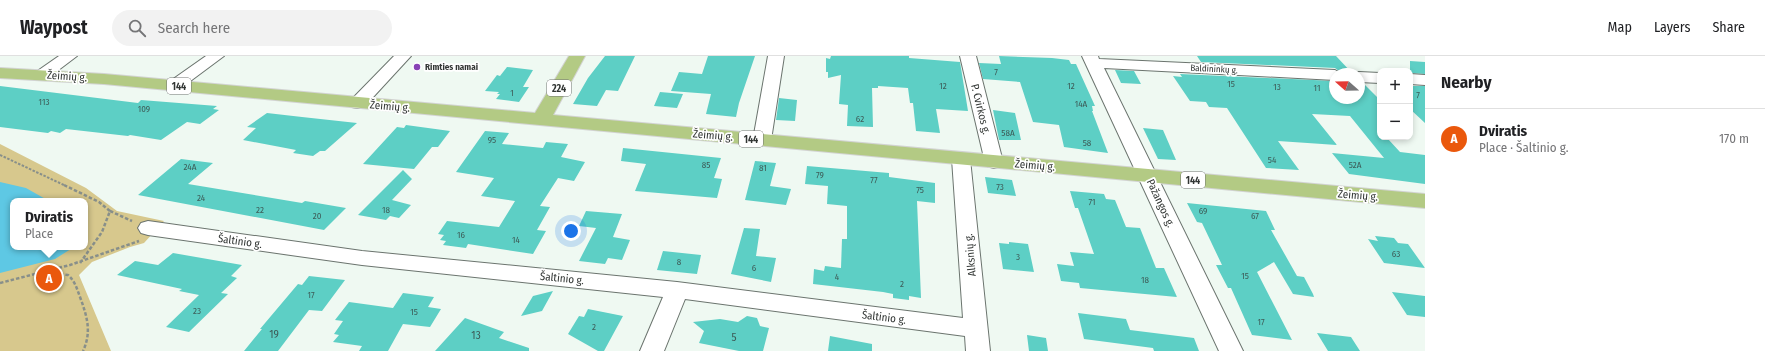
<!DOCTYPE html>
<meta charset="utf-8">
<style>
body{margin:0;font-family:"Fira Sans Condensed",sans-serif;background:#f2f2f2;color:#202124}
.controls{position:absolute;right:12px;top:12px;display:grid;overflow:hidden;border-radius:8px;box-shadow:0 2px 6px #0003}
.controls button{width:36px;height:36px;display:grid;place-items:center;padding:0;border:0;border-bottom:1px solid #e0e0e0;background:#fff;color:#202124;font:20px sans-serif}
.compass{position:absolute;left:1329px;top:12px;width:36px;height:36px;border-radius:50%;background:#fff;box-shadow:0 2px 6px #0003;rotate:290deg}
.you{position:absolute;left:571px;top:175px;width:14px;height:14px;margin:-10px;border:3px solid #fff;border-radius:50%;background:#1a73e8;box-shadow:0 0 0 6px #1a73e833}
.badge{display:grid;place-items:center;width:26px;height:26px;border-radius:50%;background:#ea580c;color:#fff;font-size:13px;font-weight:700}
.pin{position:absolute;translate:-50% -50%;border:2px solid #fff;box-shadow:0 1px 4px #0006}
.popup{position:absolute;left:10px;top:142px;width:78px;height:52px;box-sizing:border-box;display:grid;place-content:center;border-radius:8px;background:#fff;filter:drop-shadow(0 1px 3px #0005);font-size:13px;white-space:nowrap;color:#757577}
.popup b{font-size:15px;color:#202124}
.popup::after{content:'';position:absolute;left:50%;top:100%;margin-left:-8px;border:8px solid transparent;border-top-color:#fff}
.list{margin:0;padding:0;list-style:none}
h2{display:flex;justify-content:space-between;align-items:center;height:52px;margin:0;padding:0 16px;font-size:17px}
h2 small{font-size:13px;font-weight:400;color:#757577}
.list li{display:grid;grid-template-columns:26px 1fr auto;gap:12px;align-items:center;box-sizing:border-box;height:60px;padding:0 16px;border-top:1px solid #e0e0e0}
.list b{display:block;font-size:15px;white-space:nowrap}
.list p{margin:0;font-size:13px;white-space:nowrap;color:#757577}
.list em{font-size:13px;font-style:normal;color:#757577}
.icon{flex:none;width:22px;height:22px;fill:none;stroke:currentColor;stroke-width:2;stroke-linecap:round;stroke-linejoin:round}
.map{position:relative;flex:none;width:1425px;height:295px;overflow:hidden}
header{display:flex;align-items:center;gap:24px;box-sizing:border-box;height:56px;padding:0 20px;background:#fff;border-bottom:1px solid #e0e0e0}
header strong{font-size:19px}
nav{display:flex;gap:22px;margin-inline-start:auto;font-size:14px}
.search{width:280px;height:36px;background:#f2f2f2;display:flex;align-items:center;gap:10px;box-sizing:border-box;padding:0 14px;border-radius:22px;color:#757577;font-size:15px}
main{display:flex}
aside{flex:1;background:#fff}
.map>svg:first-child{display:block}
.green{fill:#d7c88d;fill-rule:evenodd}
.water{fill:#5ec8e4}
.building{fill:#5dcfc5}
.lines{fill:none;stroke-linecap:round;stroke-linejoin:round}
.street-casing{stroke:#6b746e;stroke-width:2}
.primary-casing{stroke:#d2d3d2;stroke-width:2}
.path-far1{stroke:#888f8a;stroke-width:2;stroke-dasharray:2.5 1.5;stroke-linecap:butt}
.path{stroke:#888f8a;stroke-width:2.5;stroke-dasharray:3.5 2;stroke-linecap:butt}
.street{fill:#fff;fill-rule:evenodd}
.primary{fill:#b3ca84;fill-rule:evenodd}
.poi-dot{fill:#8842b5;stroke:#fff;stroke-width:1.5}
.labels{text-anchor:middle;stroke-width:3.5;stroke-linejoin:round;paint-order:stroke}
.far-poi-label{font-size:9px;font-weight:bold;fill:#323634;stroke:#fff;text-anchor:start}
.far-street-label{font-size:9px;fill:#323634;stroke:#fff}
.number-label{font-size:9px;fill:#3d5c58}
.shield{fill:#fff;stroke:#707271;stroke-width:1}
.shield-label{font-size:10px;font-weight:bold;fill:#323634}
.street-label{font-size:11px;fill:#323634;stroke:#fff}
.near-number-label{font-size:11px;fill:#3d5c58}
</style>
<header>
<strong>Waypost</strong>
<div class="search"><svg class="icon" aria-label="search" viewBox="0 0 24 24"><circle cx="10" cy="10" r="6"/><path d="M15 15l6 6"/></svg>Search here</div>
<nav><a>Map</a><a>Layers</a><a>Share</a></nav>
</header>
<main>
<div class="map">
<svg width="1425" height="295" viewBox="0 0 1425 295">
<rect width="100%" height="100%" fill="#eff9f2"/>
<!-- green -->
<path class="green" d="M0 88 86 132 117 155 164 165 144 187 130 191 92 206 79 219 111 295H0ZM13 145H85V191H13Z"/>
<!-- water -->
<path class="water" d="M0 126 26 132 49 145H13V191H74L55 203 0 217Z"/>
<!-- building -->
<path class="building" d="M605 0H635L618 35 606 34 597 50 573 48 588 22Z
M708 0H755L739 47 736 61 706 58 711 38 671 35 679 16 702 18Z
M831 0H909V2L960 6 968 55 936 53 940 77 916 75 913 47H910L908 32 878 30V32H872L873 71 847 70 848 49 839 48 841 19 828 22V16H826V2L830 3Z
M999 0 1052 2 1069 4 1071 8H1076L1095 50H1092L1093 55H1092L1108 97 1064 91 1059 69 1033 66 1020 26 983 23 979 7 1001 8Z
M1197 0H1336L1352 17 1343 18 1335 12 1201 6Z
M1410 5 1425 6V18L1410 17Z
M507 11 533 14 523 31H529L519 46 496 43 500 38H497L499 36 485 35 497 19 500 20Z
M1115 14 1134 15 1141 28 1121 27Z
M1180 18 1335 25V42H1359V28H1364L1380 44V82L1388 83 1400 96 1425 99V128L1349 118 1332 97 1384 102 1350 60 1312 58 1337 89 1278 85 1299 114 1266 112 1227 52 1209 51 1206 46 1190 45 1173 20 1182 21Z
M0 30 138 47 141 44 217 50 213 53 219 54 200 68 187 66 161 84 130 79 128 80 66 73 60 77 51 75 48 77 0 71Z
M1410 30H1425V67L1410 53Z
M660 36 683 38 677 52 654 50Z
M779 42 797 44 795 65 776 64Z
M993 54 1015 57 1021 84H999Z
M267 57 302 61 357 67 325 95H320L313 100 293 97 296 94 243 84 256 72 247 71Z
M406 69 450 75 438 91H432L414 113 363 108 397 71 404 72Z
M1143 72 1163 74 1176 104 1158 103Z
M485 75 509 77 502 88 543 92 546 86 568 88 561 101 585 106 574 125 558 122 540 150 550 151 537 174 546 175 533 198 468 188 466 192 443 189 446 185 440 184 444 179 438 178 447 165 499 171 515 145 481 140 494 122 456 116Z
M623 92 721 102 714 122 722 123 717 142 635 135 646 108 621 105Z
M181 103 213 107 188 128 302 147 305 145 346 152 324 174 138 139Z
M755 105 776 107 770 130 791 133 786 149 745 144Z
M807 110 889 117V121L935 127V147L917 145 921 242 909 240V244L893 242V238L883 236 813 228 814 213 824 215 825 210 841 212 842 183H847V150L827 148 828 130 805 128Z
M403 114 412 123 392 144 411 149 399 162 390 160 386 164 358 159Z
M985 121 1012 124 1016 140 988 137Z
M1070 135 1104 138 1106 143 1115 144 1126 171 1140 172 1156 212H1164L1177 241 1080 232 1079 227 1061 225 1057 208 1074 210 1070 196 1094 198 1078 152H1075Z
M1187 147 1266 155 1275 174H1271L1297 220 1304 221 1313 238 1314 241 1293 238 1274 206 1257 216 1292 284 1252 279 1231 232H1228L1216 209H1222L1202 167 1197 166Z
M586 155 622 158 613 181 630 184 622 204 608 202 605 208 579 205 596 172 579 170Z
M744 172 760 173 756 200 776 202 771 226 731 218Z
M1375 180 1394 182 1398 187 1408 188 1425 212 1384 207 1368 183 1378 185Z
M1009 186 1028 188 1034 216 1003 213 999 187 1009 188Z
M663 195 701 199 697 218 657 214Z
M173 197 242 209 231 220 237 222 221 237 228 238 189 276 166 271 199 239 179 235 182 233 117 219 135 205 158 209Z
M309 220 345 224 322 255 309 254 278 295H244L262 273H260L298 228 302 229Z
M553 235 542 255 521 260 533 240Z
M1392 236 1425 240V261L1407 259Z
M403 237 434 241 428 251 441 253 430 271 403 268 388 295H359L362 290 333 286 339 279 334 278 343 265 335 264 349 246 393 252Z
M588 253 623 260 604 295H598L568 278 579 260 584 261Z
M1078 257 1126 263 1130 274 1194 282 1199 295H1154L1153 292 1084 283Z
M747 260 757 262 760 270 769 272 763 295H739L699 287 704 275 693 266 720 263 738 266Z
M465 262 504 276 499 282 529 292V295H435Z
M1317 277 1351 281 1360 295H1328Z
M1027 279 1046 282 1048 295H1029Z
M830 280 872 288V295H828Z"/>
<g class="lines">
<defs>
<path id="street" d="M59 0H77L48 22H36L34 19 36 16Z
M206 0H224L181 32 175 34 169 32 167 29 169 26Z
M394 0H411L364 51 358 52 352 51 350 47 352 43Z
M768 0H784L771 84 768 88 762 89 756 88 753 84Z
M960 0H976L1003 106 1001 110 994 112 987 110 985 106Z
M1082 0H1098L1099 3 1335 14 1342 18H1335V24L1104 12 1243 295H1219Z
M1359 16 1380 17V27L1359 26V18H1353Z
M1410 18 1425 19V29L1410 28Z
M961 97 968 99 970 103 990 295H966L965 280 685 243 664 295H640L663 241 362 209 148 179 141 177 138 172 141 167 148 165 362 195 677 226 963 262 952 103 954 99Z"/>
<path id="primary" d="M569 0H585L553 59 1425 138V152L104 28 0 22V12L104 18 535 57Z"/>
</defs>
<!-- street casing -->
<use href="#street" class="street-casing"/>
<!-- primary casing -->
<use href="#primary" class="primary-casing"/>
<!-- path-far1 -->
<path class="path-far1" d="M0 99 66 130"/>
<!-- path -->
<path class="path" d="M64 129 99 146 110 155 102 176 80 207
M110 155 132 165
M49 217 68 219C75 225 77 233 80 241 87 260 92 276 83 295
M0 227 70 209 139 185"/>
<!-- street -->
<use href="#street" class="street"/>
<!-- primary -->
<use href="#primary" class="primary"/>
</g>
<!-- markers -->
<circle class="poi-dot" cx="417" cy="11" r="4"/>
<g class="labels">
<!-- far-poi labels -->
<g class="far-poi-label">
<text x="425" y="14">Rimties namai</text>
</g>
<!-- far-street labels -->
<g class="far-street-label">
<text transform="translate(1214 13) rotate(3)" y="3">Baldininkų g.</text>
</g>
<!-- number labels -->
<g class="number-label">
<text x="996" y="19">7</text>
<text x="1231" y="31">15</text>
<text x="943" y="33">12</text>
<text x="1071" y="33">12</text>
<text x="1277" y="34">13</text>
<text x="1317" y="35">11</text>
<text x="512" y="40">1</text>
<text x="1418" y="42">7</text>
<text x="44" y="49">113</text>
<text x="1081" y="51">14A</text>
<text x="144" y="56">109</text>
<text x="860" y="66">62</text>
<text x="1008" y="80">58A</text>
<text x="492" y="87">95</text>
<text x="1087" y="90">58</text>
<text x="1272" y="107">54</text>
<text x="706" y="112">85</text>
<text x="1355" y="112">52A</text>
<text x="190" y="114">24A</text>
<text x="763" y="115">81</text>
<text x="820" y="122">79</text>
<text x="874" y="127">77</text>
<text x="1000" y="134">73</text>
<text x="920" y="137">75</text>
<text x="201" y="145">24</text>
<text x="1092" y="149">71</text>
<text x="260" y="157">22</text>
<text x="386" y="157">18</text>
<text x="1203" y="158">69</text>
<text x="317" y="163">20</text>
<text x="1255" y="163">67</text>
<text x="461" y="182">16</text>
<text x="516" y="187">14</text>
<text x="1396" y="201">63</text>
<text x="1018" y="204">3</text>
<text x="679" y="209">8</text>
<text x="754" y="215">6</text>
<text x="1245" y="223">15</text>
<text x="837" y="224">4</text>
<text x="1145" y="227">18</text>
<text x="902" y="231">2</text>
<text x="311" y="242">17</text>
<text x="197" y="258">23</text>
<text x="414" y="259">15</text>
<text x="1261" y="269">17</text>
<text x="594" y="274">2</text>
</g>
<!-- shield labels -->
<g class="shield">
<rect x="167" y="22" width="24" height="16" rx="3"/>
<rect x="547" y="24" width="24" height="16" rx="3"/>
<rect x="739" y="75" width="24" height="16" rx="3"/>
<rect x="1181" y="116" width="24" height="16" rx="3"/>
</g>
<g class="shield-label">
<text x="179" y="34">144</text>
<text x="559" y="36">224</text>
<text x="751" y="87">144</text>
<text x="1193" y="128">144</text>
</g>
<!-- street labels -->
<g class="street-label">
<text transform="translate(67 20) rotate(4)" y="4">Žeimių g.</text>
<text transform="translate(390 50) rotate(5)" y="4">Žeimių g.</text>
<text transform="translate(981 53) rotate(76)" y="4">P. Cvirkos g.</text>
<text transform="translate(713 79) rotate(5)" y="4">Žeimių g.</text>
<text transform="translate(1035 109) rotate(5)" y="4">Žeimių g.</text>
<text transform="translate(1358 139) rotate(5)" y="4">Žeimių g.</text>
<text transform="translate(1161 147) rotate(65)" y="4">Pažangos g.</text>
<text transform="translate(240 185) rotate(8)" y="4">Šaltinio g.</text>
<text transform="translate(970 199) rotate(-95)" y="4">Alksnių g.</text>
<text transform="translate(562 222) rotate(6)" y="4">Šaltinio g.</text>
<text transform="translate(884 261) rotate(7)" y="4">Šaltinio g.</text>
</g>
<!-- near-number labels -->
<g class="near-number-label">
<text x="274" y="282">19</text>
<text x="476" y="283">13</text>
<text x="734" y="285">5</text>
</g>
</g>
</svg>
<div class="controls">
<button>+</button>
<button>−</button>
</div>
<svg class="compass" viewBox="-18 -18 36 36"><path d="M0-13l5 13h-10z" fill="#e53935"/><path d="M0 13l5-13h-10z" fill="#757577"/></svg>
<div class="you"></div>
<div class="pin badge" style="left:49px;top:222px">A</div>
<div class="popup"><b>Dviratis</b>Place</div>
</div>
<aside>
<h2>Nearby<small></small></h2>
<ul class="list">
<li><span class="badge">A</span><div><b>Dviratis</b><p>Place · Šaltinio g.</p></div><em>170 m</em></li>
</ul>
</aside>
</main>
